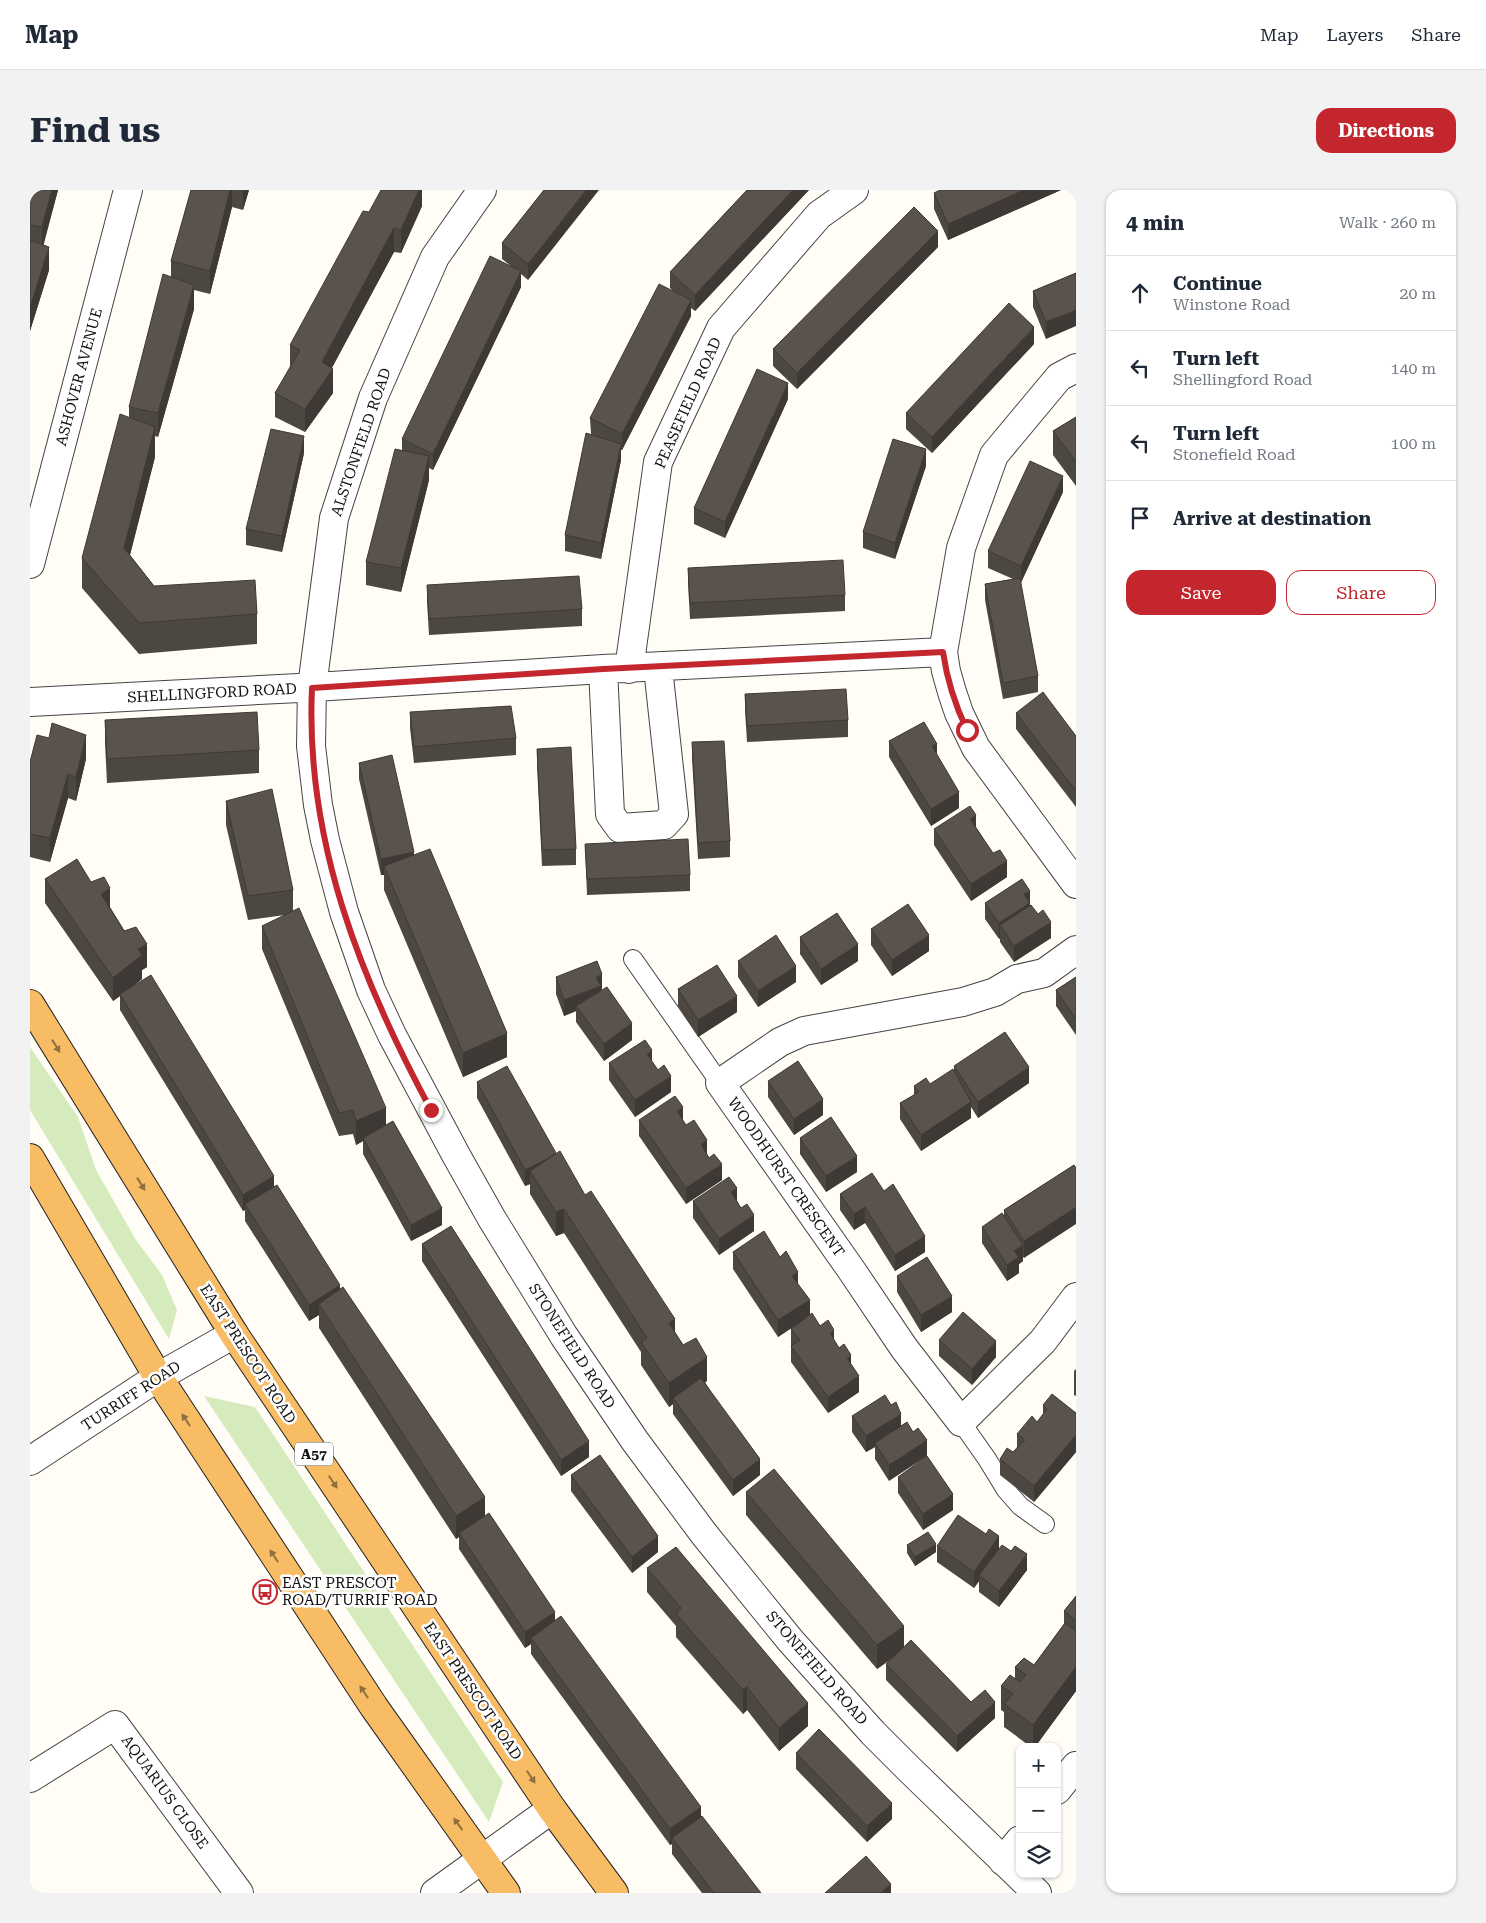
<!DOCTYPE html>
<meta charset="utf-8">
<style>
body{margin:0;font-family:"Roboto Serif",serif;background:#f2f2f3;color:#1f2937}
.controls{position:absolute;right:15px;bottom:15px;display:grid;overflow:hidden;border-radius:10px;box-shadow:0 1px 4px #0004}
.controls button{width:45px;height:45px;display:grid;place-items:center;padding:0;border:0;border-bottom:1px solid #e0e1e3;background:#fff;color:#1f2937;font:25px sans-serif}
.stop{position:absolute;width:15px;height:15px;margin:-11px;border:4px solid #c4262e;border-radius:50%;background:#fff}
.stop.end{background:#c4262e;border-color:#fff;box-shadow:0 1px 5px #0008}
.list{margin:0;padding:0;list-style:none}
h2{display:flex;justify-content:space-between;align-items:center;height:65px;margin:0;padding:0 20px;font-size:21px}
h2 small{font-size:16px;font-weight:400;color:#747a83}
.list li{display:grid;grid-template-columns:32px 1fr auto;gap:15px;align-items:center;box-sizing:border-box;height:75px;padding:0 20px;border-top:1px solid #e0e1e3}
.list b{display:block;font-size:19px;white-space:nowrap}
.list p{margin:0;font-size:16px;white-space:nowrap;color:#747a83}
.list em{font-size:16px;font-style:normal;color:#747a83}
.actions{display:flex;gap:10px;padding:15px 20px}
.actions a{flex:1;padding:11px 0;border:1px solid #c4262e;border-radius:15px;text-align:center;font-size:18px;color:#c4262e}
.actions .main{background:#c4262e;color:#fff}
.icon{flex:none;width:28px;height:28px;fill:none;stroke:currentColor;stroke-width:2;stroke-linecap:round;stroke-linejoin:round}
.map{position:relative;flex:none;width:1046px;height:1703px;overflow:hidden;border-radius:15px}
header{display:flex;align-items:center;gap:30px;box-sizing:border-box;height:70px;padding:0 25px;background:#fff;border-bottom:1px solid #e0e1e3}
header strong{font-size:24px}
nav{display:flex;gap:28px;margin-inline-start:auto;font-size:18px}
.intro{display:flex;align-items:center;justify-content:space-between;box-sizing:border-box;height:120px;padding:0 30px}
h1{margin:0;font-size:35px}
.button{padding:12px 22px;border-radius:15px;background:#c4262e;color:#fff;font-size:18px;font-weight:700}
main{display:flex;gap:30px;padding:0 30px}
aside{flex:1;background:#fff;border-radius:15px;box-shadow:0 1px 4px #0004}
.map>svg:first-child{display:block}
.grass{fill:#d5ebbd}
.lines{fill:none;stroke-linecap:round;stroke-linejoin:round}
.service-casing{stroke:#444;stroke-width:20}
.minor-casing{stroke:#444;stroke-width:30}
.tertiary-casing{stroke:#444;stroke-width:30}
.trunk-casing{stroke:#222;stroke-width:30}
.service{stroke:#fff;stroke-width:18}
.minor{stroke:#fff;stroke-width:28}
.tertiary{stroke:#fff;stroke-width:28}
.trunk{stroke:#f7bc64;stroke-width:28}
.wall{fill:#4d4742}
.shaded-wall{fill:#3f3936}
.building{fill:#5a524d;stroke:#3f3936}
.oneway{fill:#906f3f}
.route{stroke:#c4262e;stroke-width:6}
.labels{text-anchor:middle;stroke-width:5;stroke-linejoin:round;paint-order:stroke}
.shield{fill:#fff;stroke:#585858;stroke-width:1}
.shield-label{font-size:14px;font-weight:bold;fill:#111}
.street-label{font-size:15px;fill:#111;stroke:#fff}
.poi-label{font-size:15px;fill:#111;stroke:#fff;text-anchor:start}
</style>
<header>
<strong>Map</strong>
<nav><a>Map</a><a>Layers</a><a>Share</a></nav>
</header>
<div class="intro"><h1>Find us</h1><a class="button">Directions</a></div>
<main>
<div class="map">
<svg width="1046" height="1703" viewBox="0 0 1046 1703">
<rect width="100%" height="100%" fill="#fffdf5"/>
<!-- grass -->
<path class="grass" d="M0 857 48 927 66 980 106 1050 132 1085 147 1120 139 1149 0 920Z
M174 1206 225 1217 473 1592 459 1632Z"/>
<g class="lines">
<defs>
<path id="service" d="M603 769 690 893
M931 1232 957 1269 976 1300 990 1316 1015 1334"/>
<path id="minor" d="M452 0 405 67 343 208 304 328 282 497 281 556 288 615 295 650 314 722 341 800 362 845 426 965 462 1029 534 1146 605 1251 674 1344 760 1450 843 1543 879 1579 1007 1703
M1046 178 1029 187 964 265 931 358 913 462 916 481 922 502 929 523 946 558 1046 694
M573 479 580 624 590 638 634 635 644 624 628 478
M599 479 628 272 691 138 789 25 824 0
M0 512 269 498 573 479 913 462
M1046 760 1014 783 987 789 965 802 933 812 774 841 750 852 690 893 820 1078 874 1158 931 1232 1013 1151 1046 1107
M0 1271 128 1187 204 1144
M0 1588 85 1535 209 1703
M1027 1600 1046 1576
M973 1671 990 1650
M405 1703 522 1619"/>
<path id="tertiary" d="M0 374 98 0"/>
<path id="trunk" d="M0 814 204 1144 522 1619 584 1703
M0 968 128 1187 344 1517 476 1703"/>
</defs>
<!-- service casing -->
<use href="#service" class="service-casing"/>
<!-- minor casing -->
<use href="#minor" class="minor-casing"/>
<!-- tertiary casing -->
<use href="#tertiary" class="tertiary-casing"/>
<!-- trunk casing -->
<use href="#trunk" class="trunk-casing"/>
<!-- service -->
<use href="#service" class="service"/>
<!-- minor -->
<use href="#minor" class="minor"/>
<!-- tertiary -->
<use href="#tertiary" class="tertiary"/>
<!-- trunk -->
<use href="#trunk" class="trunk"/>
</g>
<!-- wall -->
<path class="wall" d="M0 0H28L13 55 19 80 0 141Z
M161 0H219L213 20 202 17 180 104 164 100V119L128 247 125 246V267L100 365 124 396 227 424V454L109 464 52 398V368L99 228V217L141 87V71Z
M392 0V16L371 63 364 62 302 178 303 203 275 242 245 227V203L260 178V155Z
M514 0 498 90 491 84V97L403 280 399 278V290L371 402 336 395V372L372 260V249L481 76 472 69V53Z
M717 0H779L665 121 661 118V126L592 260H591V270L571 369 535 361V345L561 244 560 228 643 101 640 98V82Z
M1031 0 918 50 904 19V3Z
M908 57 767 199 743 176V159Z
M1046 83 1016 149 1003 117V101Z
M1004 154 902 263 876 239V223Z
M758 209 695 348 664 334V318Z
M1046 227V296L1023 265V241Z
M274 263 252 362 216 355V339Z
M896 276 865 369 833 358V342Z
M1033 302 990 393 1008 486V502L973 509 955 410V394L983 389 958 378V361Z
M658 378 815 405V421L660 429 658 394Z
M397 395 552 419V436L399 445 397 411Z
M715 504 818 530V547L717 552 715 520Z
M380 522 486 548V565L384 573 380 538Z
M986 523 1046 546V617L986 539Z
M75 530 229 560V583L77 593 75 553Z
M859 551 907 565 929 618 901 636 859 567Z
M662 552 700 651V667L668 669 662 568Z
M507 559 546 659V675L512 676 507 575Z
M56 569 46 611 38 608 20 672 0 667V572Z
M329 573 384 665 477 867 433 887 354 700V685H351L329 589Z
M196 611 263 700V721L356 935 412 1035 381 1051 333 964V951L326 955 323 944 309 946 232 759V736L255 725 218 730 196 635Z
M946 637 977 687 941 711 904 655V639Z
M555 654 660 685V701L557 705Z
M15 689 61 692 80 717 117 777 112 780V789L104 795 244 996 455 1326 525 1431 671 1627 731 1703H672L642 1664V1654L640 1655 501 1464V1454L495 1458 429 1359V1347L426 1349 289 1138V1125L279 1131 215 1031V1020L213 1021 90 820V806L83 811 15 713Z
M955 713 1000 715 1021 748 984 772 970 752V748L969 749 955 729Z
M841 739 899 761 862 786 841 755Z
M770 747 828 771 791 795 770 764Z
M708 771 766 792 728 817 708 787Z
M526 787 572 800 602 850 574 871 546 832V821L534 826 526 804Z
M1046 787V845L1026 816V800Z
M648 799 707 822 668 847 648 816Z
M579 873 641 902 605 927 579 890Z
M924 876 999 893 948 928 941 917V928L891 961 870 929V913L884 905V896L900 894 924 881Z
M738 891 793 925 764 945 738 907Z
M447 892 526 963 555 1005 677 1191 675 1192 730 1285 703 1306 643 1224V1214L639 1217 611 1175V1162L534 1043 526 1046 500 1004V994L495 996 447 908Z
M609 930 653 931 677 964 692 990 656 1014 609 946Z
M770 948 827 982 796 1002 770 964Z
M1044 975 994 1068 993 1067V1071L989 1074V1083L977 1091 952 1053V1037L974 1026V1020Z
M854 1001 895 1062 865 1081 835 1033 824 1040 810 1020V1004Z
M663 1011H707L724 1041 689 1065 663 1028Z
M392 1054 559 1267 531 1286 392 1071Z
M703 1062 750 1067 768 1094 780 1125 804 1150 809 1158 821 1174 829 1202 798 1223 761 1172V1139L773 1130 748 1147 703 1079Z
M867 1086 922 1122 891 1142 867 1102Z
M909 1150 966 1167 942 1195 909 1166Z
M1046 1179V1206L1044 1205V1181Z
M1013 1215 1046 1223V1262L1004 1312 970 1285V1269L983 1262 987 1257V1244L1007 1232 1013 1225Z
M822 1226 871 1236 859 1291 845 1269V1257L836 1262 822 1242Z
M541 1285 628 1362 602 1383 541 1301Z
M868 1287 923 1320 893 1340 868 1303Z
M716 1302 874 1457 941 1512 965 1528 927 1562 856 1490V1474L864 1467 847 1479 716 1325Z
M877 1355 906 1362 885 1376 877 1363Z
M907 1356 969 1359 997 1380 969 1417 949 1402V1391L944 1398 907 1372Z
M617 1378 778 1536 749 1561 717 1520 713 1524 646 1447V1436L617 1402Z
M1046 1406V1501L1005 1557H1001L974 1537V1522L971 1520V1496L985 1489V1477L1004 1475 1034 1434V1421Z
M766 1563 862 1629 837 1652 766 1579Z"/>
<!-- shaded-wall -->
<path class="shaded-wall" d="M22 0H28L12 61V37Z
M200 0H202V17L180 104V81Z
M213 0H219L213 20Z
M387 0H392V16L371 63V40Z
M556 0H569L498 90V74Z
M763 0H779L665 121V105Z
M994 0H1031L918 50V34Z
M364 38V62L294 192 303 179V203L275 242V219L292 172Z
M908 41V57L767 199V183Z
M19 57V80L0 141V118Z
M491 81V97L403 280V264Z
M164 95V119L128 247V223Z
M661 110V126L592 260V244Z
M1046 120V136L1016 149V132Z
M1004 137V154L902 263V247Z
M758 193V209L695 348V332Z
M125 237V267L94 388V358Z
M274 246V263L252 362V346Z
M591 254V270L571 369V353Z
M896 259V276L865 369V353Z
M399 266V290L371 402V378Z
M1033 286V302L991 393V376Z
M56 545V569L46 611V587Z
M907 554V570L902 556Z
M38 584V608L20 672V648Z
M929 602V618L901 636V619Z
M946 625V641L940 629Z
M384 662V678L354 676V685H351V669Z
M977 671V687L941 711V694Z
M80 698V722L71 704Z
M1000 701V717L970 735V748L969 749V733L994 704Z
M1021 732V748L984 772V756Z
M899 745V761L862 786V770Z
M117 754V777L112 780V789L91 805 90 804V806L83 811V788L108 759Z
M828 754V771L791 795V779Z
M766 776V792L728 817V801Z
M572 784V800L546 816V821L534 826V810L566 787Z
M707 806V822L668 847V830Z
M602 833V850L574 871V854Z
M477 843V867L433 887V863Z
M622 860V876L617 864Z
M999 877V893L948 928V912Z
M641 886V902L605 927V910Z
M793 909V925L764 945V929Z
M941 912V928L891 961V945Z
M653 917V934L647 921Z
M356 918V942L333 948V951L326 955V931Z
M677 950V966L671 954Z
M526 965 500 981V994L495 996V980Z
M827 966V982L796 1002V986Z
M692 974V990L656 1014V998Z
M244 986V1002L215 1014V1020L213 1021V1005Z
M707 998V1015L701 1002Z
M835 1017V1033L824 1040V1024Z
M1046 1017V1034L994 1068V1051Z
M412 1018V1035L381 1051V1035Z
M534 1019V1043L526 1046V1022Z
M724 1025V1041L689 1065V1049Z
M895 1046V1062L865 1081V1065Z
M993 1055V1071L989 1074V1083L977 1091V1075L984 1061Z
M768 1082V1098L762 1086Z
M310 1095V1111L289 1114V1125L279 1131V1115Z
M922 1106V1122L891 1142V1125Z
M780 1110V1126L748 1147V1130Z
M645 1129V1153L639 1133Z
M804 1140V1156L800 1143Z
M966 1151V1167L942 1195V1179Z
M821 1165V1181L817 1168Z
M677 1167V1191L646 1212 643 1208V1214L639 1217V1193Z
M829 1186V1202L798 1223V1207Z
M871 1224V1240L845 1253V1257L836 1262V1246Z
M1046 1245V1262L1004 1312V1296Z
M897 1250V1266L859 1291V1275Z
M559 1251V1267L531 1286V1270Z
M730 1269V1285L703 1306V1290Z
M923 1304V1320L893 1340V1324Z
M455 1307V1330L429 1343V1347L426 1349V1326Z
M628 1346V1362L602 1383V1367Z
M969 1346V1362L949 1385V1391L944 1398V1382Z
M906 1354V1362L885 1376V1367Z
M997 1364V1380L969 1417V1401Z
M525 1422V1438L501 1448V1454L495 1458V1442Z
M874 1436V1460L847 1479V1455Z
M1046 1477V1501L1005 1557H1003V1535Z
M717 1497V1520L713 1524V1500Z
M965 1512V1528L927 1562V1546Z
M778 1513V1536L749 1561V1538Z
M862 1613V1629L837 1652V1636Z
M671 1617V1633L642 1648V1654L640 1655V1639Z
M861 1694V1703H850Z"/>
<!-- building -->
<path class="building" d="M0 0H22L12 37 0 35Z
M161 0H200L180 81 141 71Z
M351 0H389L371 40 364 38 292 172 303 179 275 219 245 203 270 160 260 155 333 21 339 22Z
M514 0H556L498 74 472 53Z
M717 0H763L665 105 640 82Z
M910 0H994L918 34 904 3Z
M884 17 908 41 767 183 743 159Z
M0 50 19 57 0 118Z
M460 66 491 81 403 264 372 249Z
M1046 83V120L1016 132 1003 101Z
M133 84 164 95 128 223 99 217Z
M629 94 661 110 592 244 560 228Z
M979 113 1004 137 902 247 876 223Z
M727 179 758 193 695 332 664 318Z
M90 224 125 237 94 358 124 396 225 390 227 424 109 433 52 368Z
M1046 227V272L1023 241Z
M241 239 274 246 252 346 216 339Z
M556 243 591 254 571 353 535 345Z
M863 249 896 259 865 353 833 342Z
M365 259 399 266 371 378 336 372Z
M1000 271 1033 286 991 376 958 361Z
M813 370 815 405 660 413 658 378Z
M549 386 552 419 399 429 397 395Z
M990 388 1008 486 973 493 955 394Z
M816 499 818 530 717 536 715 504Z
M1013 502 1046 546V601L986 523Z
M481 516 486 548 384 557 380 522Z
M227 522 229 560 77 569 75 530Z
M894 532 907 554 902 556 929 602 901 619 859 551Z
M22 533 56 545 46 587 38 584 20 648 0 644V572L7 545 19 548Z
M694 551 700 651 668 653 662 552Z
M541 557 546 659 512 660 507 559Z
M362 565 384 662 351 669 329 573Z
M242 599 263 700 218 706 196 611Z
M940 616 946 625 940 629 963 663 970 660 977 671 941 694 904 639Z
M658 649 660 685 557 689 555 654Z
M400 659 477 843 433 863 354 676Z
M47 669 61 692 74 687 80 698 71 704 94 741 106 737 117 754 108 759 112 765 83 788 15 689Z
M992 689 1000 701 994 704 1000 713 969 733 955 713Z
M878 714 899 745 862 770 841 739Z
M1001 715 1008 724 1013 720 1021 732 984 756 970 735Z
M269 718 356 918 326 931 323 920 309 923 232 736Z
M807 723 828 754 791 779 770 747Z
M746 745 766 776 728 801 708 771Z
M567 771 572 784 566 787 571 796 534 810 526 787Z
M687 775 707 806 668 830 648 799Z
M121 785 244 986 213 1005 90 804Z
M1046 787V829L1026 800Z
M577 797 602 833 574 854 546 816Z
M975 842 999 877 948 912 924 876Z
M615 850 622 860 617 864 628 880 634 875 641 886 605 910 579 873Z
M768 871 793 909 764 929 738 891Z
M477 876 526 963 517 969 495 980 447 892Z
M923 879 941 912 891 945 870 913 889 902 884 896 896 888 900 894Z
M645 906 653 917 647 921 656 935 664 930 677 950 671 954 679 968 684 964 692 974 656 998 609 930Z
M801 927 827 966 796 986 770 948Z
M363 931 412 1018 381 1035 333 948Z
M530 961 555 1005 561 1001 645 1129 639 1133 653 1155 666 1148 677 1167 639 1193 611 1152 617 1148 534 1019 526 1022 500 981Z
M1044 975 1046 978V1017L994 1051 974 1020Z
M842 983 854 1001 863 994 895 1046 865 1065 835 1017 824 1024 810 1004Z
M699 987 707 998 701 1002 711 1018 717 1014 724 1025 689 1049 663 1011Z
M247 995 310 1095 279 1115 215 1014Z
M972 1023 993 1055 984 1061 989 1067 977 1075 952 1037Z
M421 1036 559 1251 531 1270 392 1054Z
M734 1041 750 1067 756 1061 768 1082 762 1086 780 1110 748 1130 703 1062Z
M897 1067 922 1106 891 1125 867 1086Z
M313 1097 455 1307 426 1326 289 1114Z
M933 1122 966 1151 942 1179 909 1150Z
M782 1123 790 1136 798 1130 804 1140 800 1143 809 1158 814 1154 821 1165 817 1168 829 1186 798 1207 761 1156 770 1150 761 1139Z
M671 1188 730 1269 703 1290 643 1208Z
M1022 1204 1046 1223V1245L1004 1296 970 1269 977 1258 983 1262 995 1250 987 1244 1002 1226 1007 1232 1017 1219 1013 1215Z
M855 1205 861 1215 866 1212 871 1224 836 1246 822 1226Z
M877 1232 883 1242 888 1238 897 1250 859 1275 845 1253Z
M570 1265 628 1346 602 1367 541 1285Z
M897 1266 923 1304 893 1324 868 1287Z
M744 1279 874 1436 847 1455 716 1302Z
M459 1323 525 1422 495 1442 429 1343Z
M928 1325 956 1344 959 1339 969 1346 944 1382 907 1356Z
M898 1342 906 1354 885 1367 877 1355Z
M972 1355 981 1361 985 1356 997 1364 969 1401 949 1385Z
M646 1357 778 1513 749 1538 717 1497 713 1500 646 1424 651 1418 617 1378Z
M1046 1406V1431L1034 1421Z
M531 1426 671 1617 640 1639 501 1448Z
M1035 1433 1046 1441V1477L1003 1535 974 1514 983 1504 971 1496 980 1485 990 1492 996 1485 985 1477 994 1468 1004 1475Z
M881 1450 941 1512 955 1500 965 1512 927 1546 856 1474Z
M789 1539 862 1613 837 1636 766 1563Z
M672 1626 731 1703H684L642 1648Z
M836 1666 861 1694 850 1703H795Z"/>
<!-- one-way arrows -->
<defs><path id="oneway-solid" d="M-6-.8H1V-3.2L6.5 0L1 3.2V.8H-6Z" transform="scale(1.25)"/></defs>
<g class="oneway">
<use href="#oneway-solid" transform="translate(26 856) rotate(58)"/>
<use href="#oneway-solid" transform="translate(111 994) rotate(58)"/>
<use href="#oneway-solid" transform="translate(156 1230) rotate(-123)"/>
<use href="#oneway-solid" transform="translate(303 1292) rotate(56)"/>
<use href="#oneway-solid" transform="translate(244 1366) rotate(-123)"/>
<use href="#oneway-solid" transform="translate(334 1502) rotate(-124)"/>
<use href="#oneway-solid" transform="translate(501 1587) rotate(56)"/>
<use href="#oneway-solid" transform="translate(428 1634) rotate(-126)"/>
</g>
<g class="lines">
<!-- route -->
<path class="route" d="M401 920C330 788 275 650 282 498L573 479 913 462C917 490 925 515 937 540"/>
</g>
<!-- icons -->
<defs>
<symbol id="bus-ring" viewBox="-11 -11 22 22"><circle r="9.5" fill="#fff" stroke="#c4262e" stroke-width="1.5"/><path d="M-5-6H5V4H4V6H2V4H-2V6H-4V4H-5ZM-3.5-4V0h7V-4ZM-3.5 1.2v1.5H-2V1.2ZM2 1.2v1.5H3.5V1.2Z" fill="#c4262e"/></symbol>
</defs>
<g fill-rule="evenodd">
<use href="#bus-ring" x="221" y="1388" width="28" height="28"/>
</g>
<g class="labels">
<!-- shield labels -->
<rect class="shield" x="265" y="1252.5" width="38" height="23" rx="4"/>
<g class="shield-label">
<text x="284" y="1269">A57</text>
</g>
<!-- street labels -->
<g class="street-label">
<text transform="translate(49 187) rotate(-75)" y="5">ASHOVER AVENUE</text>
<text transform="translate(658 213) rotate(-66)" y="5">PEASEFIELD ROAD</text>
<text transform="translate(331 252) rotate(-71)" y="5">ALSTONFIELD ROAD</text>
<text transform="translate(182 503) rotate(-3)" y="5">SHELLINGFORD ROAD</text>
<text transform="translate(756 987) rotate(55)" y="5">WOODHURST CRESCENT</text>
<text transform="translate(542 1156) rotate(57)" y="5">STONEFIELD ROAD</text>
<text transform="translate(218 1164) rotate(57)" y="5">EAST PRESCOT ROAD</text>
<text transform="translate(101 1206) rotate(-33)" y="5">TURRIFF ROAD</text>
<text transform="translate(787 1478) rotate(49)" y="5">STONEFIELD ROAD</text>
<text transform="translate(443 1501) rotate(56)" y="5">EAST PRESCOT ROAD</text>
<text transform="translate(135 1602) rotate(54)" y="5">AQUARIUS CLOSE</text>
</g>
<!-- poi labels -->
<g class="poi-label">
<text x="252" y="1398">EAST PRESCOT<tspan x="252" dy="17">ROAD/TURRIF ROAD</tspan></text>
</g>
</g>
</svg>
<div class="controls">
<button>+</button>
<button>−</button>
<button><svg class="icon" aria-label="layers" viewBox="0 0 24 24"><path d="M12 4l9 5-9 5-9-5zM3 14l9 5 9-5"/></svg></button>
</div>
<div class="stop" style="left:937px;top:540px"></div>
<div class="stop end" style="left:401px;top:920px"></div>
</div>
<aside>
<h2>4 min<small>Walk · 260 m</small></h2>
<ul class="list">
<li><svg class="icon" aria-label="ahead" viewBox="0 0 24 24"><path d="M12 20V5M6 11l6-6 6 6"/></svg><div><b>Continue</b><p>Winstone Road</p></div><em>20 m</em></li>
<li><svg class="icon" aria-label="left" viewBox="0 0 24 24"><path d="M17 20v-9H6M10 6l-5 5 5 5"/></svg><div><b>Turn left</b><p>Shellingford Road</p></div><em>140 m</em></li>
<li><svg class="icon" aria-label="left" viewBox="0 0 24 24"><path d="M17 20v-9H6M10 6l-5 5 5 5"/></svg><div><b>Turn left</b><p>Stonefield Road</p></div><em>100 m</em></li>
<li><svg class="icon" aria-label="arrive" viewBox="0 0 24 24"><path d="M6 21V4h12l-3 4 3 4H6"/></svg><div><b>Arrive at destination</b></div></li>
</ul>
<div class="actions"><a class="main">Save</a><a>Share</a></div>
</aside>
</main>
